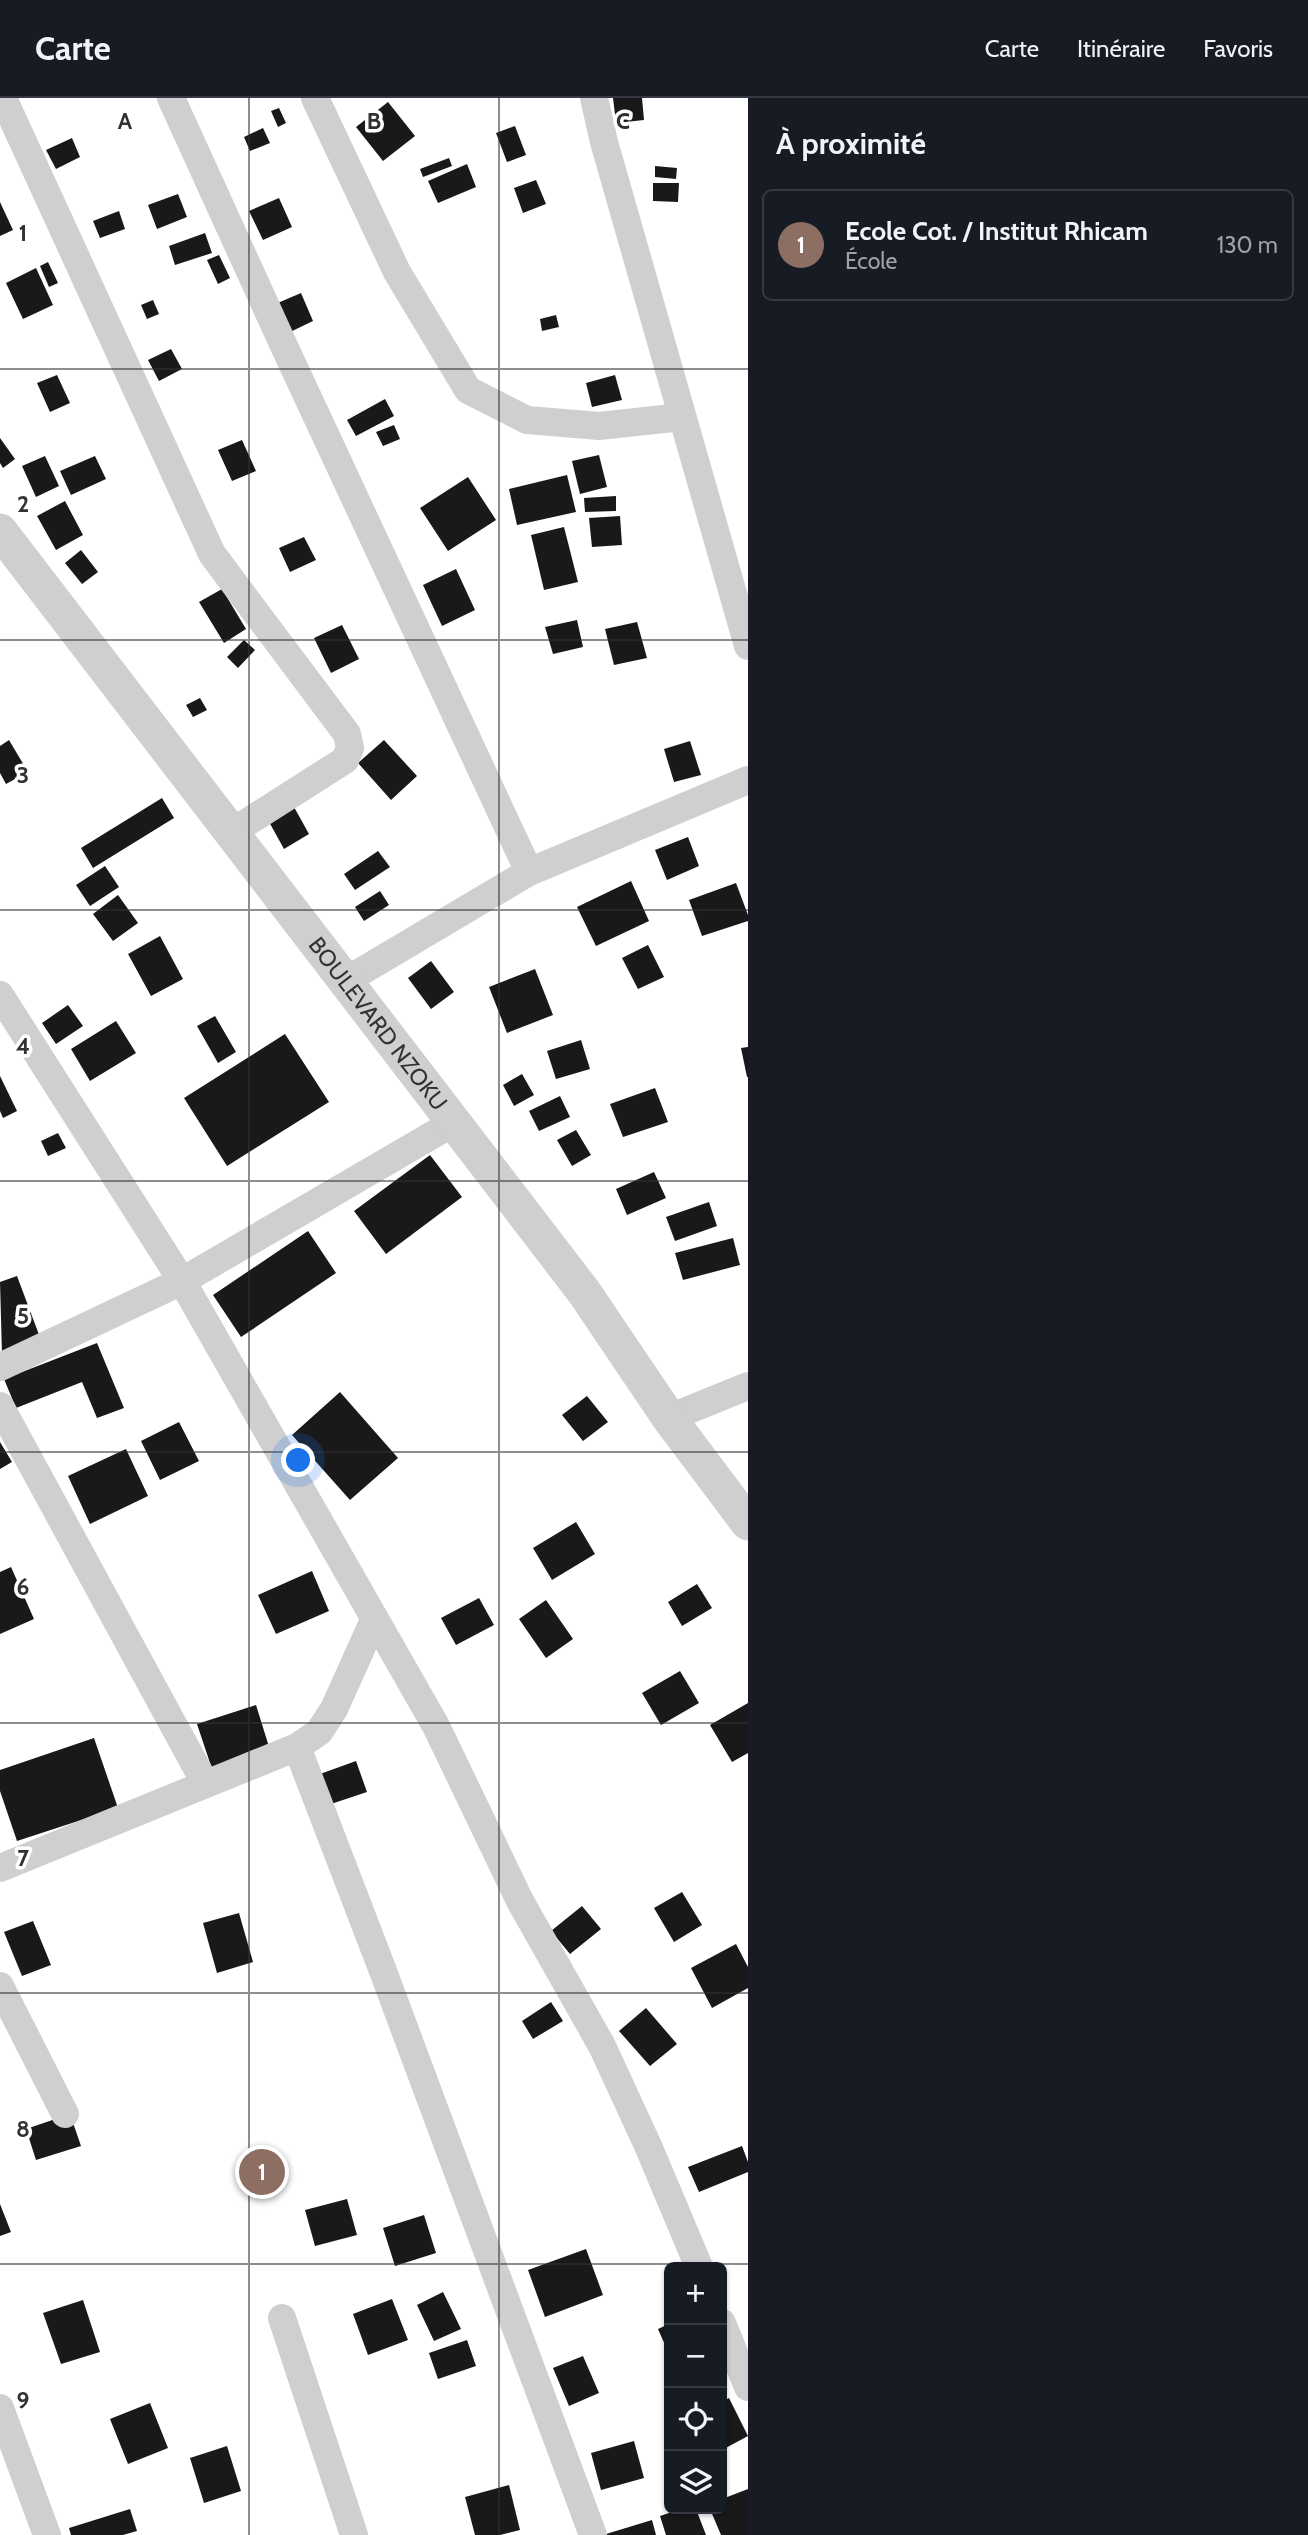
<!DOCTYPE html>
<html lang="fr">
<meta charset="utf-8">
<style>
body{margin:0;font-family:Cabin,sans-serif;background:#20242c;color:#f1f3f6}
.controls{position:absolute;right:21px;bottom:21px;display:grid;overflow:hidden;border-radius:10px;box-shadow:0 2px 5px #0004}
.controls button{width:63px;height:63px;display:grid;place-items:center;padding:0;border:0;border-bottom:2px solid #363941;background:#171b24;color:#f1f3f6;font:35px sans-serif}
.you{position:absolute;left:299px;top:1363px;width:24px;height:24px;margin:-18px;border:5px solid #fff;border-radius:50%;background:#1a73e8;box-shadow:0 0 0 10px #1a73e833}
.badge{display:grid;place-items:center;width:46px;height:46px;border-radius:50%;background:#db4255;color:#fff;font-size:23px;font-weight:700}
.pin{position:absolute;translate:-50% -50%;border:4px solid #fff;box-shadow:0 2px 7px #0006}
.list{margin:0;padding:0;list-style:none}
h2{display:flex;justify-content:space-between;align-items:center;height:91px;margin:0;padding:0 28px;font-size:30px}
h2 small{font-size:23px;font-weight:400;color:#9ea1a6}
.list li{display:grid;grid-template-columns:46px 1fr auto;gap:21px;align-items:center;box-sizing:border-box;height:112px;margin:0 14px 14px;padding:0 14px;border:2px solid #363941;border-radius:10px}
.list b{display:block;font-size:26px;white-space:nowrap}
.list p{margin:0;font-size:23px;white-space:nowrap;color:#9ea1a6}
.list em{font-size:23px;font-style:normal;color:#9ea1a6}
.icon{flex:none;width:38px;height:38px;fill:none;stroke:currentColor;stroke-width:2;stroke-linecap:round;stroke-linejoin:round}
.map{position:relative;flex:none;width:748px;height:2437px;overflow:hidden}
header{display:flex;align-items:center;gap:42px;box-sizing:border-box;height:98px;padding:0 35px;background:#171b24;border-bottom:2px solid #363941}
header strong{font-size:33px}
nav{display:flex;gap:38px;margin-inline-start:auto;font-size:24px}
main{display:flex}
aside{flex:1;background:#171b24}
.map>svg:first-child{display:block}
.building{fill:#191919}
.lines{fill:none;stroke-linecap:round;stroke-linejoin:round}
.minor{stroke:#cfcfcf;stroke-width:28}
.tertiary{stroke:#cfcfcf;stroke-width:35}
.grid{fill:none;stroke:#323232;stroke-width:2;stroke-opacity:0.55}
.labels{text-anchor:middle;stroke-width:7;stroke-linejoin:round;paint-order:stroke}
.street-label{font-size:23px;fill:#323232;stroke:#fff}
.grid-label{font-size:23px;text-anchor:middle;font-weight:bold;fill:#323232;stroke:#fff;stroke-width:7;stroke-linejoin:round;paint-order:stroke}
</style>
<header>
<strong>Carte</strong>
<nav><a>Carte</a><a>Itinéraire</a><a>Favoris</a></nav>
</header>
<main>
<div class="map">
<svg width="748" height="2437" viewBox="0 0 748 2437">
<rect width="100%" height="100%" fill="#fff"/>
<!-- building -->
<path class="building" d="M613 0H642L644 22 616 25Z
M388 4 415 38 383 63 356 29Z
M279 10 286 25 278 29 271 13Z
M515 28 526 57 507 64 496 35Z
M263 30 270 45 250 53 244 39Z
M72 40 80 59 56 71 46 52Z
M449 60 452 68 423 79 420 71Z
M467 66 476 89 438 105 428 83Z
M655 68 677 70 676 81 655 79Z
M536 82 546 106 523 115 514 90Z
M653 85H679L678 104 653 103Z
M178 96 187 119 157 131 148 107Z
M279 100 292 129 263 142 249 113Z
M0 104 13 132 0 138Z
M119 113 125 131 100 140 93 123Z
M205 135 212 155 175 167 169 148Z
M219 157 230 180 218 186 207 162Z
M48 164 58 185 49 189 40 168Z
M36 170 53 207 23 221 6 185Z
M301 195 313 223 286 236 273 207Z
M153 202 159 216 147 221 141 207Z
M556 217 559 229 542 233 540 221Z
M171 251 182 271 159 283 148 262Z
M57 277 70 305 50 314 37 285Z
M615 277 622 302 592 309 586 285Z
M385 301 394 318 356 338 347 322Z
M394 327 400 341 383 348 376 334Z
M0 340 15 361 3 370 0 365Z
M242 342 256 373 232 383 218 352Z
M599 357 607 389 580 396 572 363Z
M45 358 59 388 36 399 22 368Z
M95 358 106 381 71 397 60 373Z
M567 377 576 414 517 427 509 391Z
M468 379 496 422 448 453 420 410Z
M616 398V413L585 414 584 400Z
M65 403 83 437 56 452 37 418Z
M620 418 622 447 592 449 589 420Z
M564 429 578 484 544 492 531 437Z
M304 439 316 462 290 474 279 450Z
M81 452 98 474 82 486 65 465Z
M456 471 475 512 442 528 423 487Z
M222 491 246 531 224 545 199 504Z
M577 522 583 549 553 556 545 529Z
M637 524 647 560 614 567 605 531Z
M342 527 359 561 331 575 314 540Z
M244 542 255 552 238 570 227 559Z
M200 600 207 612 193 619 186 607Z
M9 642 28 674 6 686 0 675V648Z
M384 642 417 678 391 702 358 665Z
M690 643 701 677 674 684 664 651Z
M162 700 174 720 93 770 81 750Z
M294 709 309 736 284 751 268 722Z
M688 739 699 768 667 782 655 752Z
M378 753 390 769 355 792 344 776Z
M105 768 119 789 90 808 76 787Z
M631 783 649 823 596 848 577 809Z
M736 785 748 817V823L702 838 689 802Z
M380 793 389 807 364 823 355 809Z
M118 797 138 825 113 843 93 816Z
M160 838 183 881 151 898 128 856Z
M648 847 664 879 638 891 622 860Z
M431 863 454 894 431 911 408 880Z
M535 871 553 917 507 935 489 889Z
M68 907 83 928 56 946 42 925Z
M215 918 236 954 218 965 197 928Z
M116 923 136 955 90 983 71 951Z
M285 936 329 1004 227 1068 184 1000Z
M581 942 590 971 556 981 547 953Z
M748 949V979H747L741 950Z
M522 976 534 997 514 1008 503 987Z
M0 978 17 1013 3 1020 0 1013Z
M655 990 668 1024 623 1039 610 1006Z
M560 998 570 1019 539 1033 529 1013Z
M576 1032 591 1057 572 1068 557 1042Z
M58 1035 66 1050 48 1058 41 1043Z
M430 1057 462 1099 386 1156 354 1113Z
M654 1074 666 1100 627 1117 616 1091Z
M709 1104 717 1128 675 1143 666 1119Z
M308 1133 336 1175 241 1239 213 1197Z
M733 1140 740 1167 683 1182 675 1155Z
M17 1178 41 1242 2 1257 0 1184Z
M97 1245 124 1310 97 1320 82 1284 16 1310 4 1281Z
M340 1294 398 1360 350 1402 292 1337Z
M587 1298 608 1324 583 1343 562 1317Z
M179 1324 199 1363 160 1382 141 1343Z
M0 1344 12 1364 0 1371Z
M126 1351 148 1398 90 1426 68 1378Z
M576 1424 595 1456 552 1482 533 1450Z
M11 1469 34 1521 0 1536V1474Z
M312 1473 329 1513 276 1536 258 1497Z
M697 1486 712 1510 682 1528 668 1504Z
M479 1500 494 1527 456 1547 441 1520Z
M546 1502 573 1541 546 1560 519 1521Z
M680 1573 699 1605 661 1627 642 1595Z
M748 1605V1655L732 1664 710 1627Z
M256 1607 270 1652 212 1671 197 1626Z
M94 1640 118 1710 17 1743 0 1693V1672Z
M356 1663 367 1694 331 1706 320 1676Z
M682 1794 702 1827 674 1844 654 1810Z
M582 1808 601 1831 570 1856 551 1833Z
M239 1815 253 1864 217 1875 203 1825Z
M33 1823 51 1867 22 1878 4 1834Z
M736 1846 748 1869V1890L712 1910 691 1870Z
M551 1904 563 1923 533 1941 522 1923Z
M646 1910 677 1946 650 1968 619 1933Z
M70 2016 81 2048 36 2062 26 2031Z
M742 2048 748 2064V2074L699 2094 688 2069Z
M347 2101 357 2137 315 2148 305 2112Z
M0 2106 11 2134 0 2138Z
M424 2117 436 2155 395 2168 383 2130Z
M586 2151 603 2197 545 2219 528 2172Z
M443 2194 461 2231 434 2243 417 2207Z
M392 2201 408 2242 368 2257 353 2216Z
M83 2202 100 2254 61 2266 43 2215Z
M669 2226V2256L658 2231Z
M467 2242 476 2268 438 2281 429 2255Z
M583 2258 599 2295 569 2308 553 2270Z
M729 2300 748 2338 722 2352V2304Z
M150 2305 168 2350 128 2366 110 2321Z
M634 2343 644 2380 601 2392 591 2355Z
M227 2348 241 2393 204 2405 190 2360Z
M509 2387 520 2432 500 2437H475L465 2399Z
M748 2391V2437H721L710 2411H722V2401Z
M130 2411 137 2433 123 2437H71L69 2430Z
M681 2411H696L706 2437H666L660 2418Z
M652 2422 656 2437H606V2436Z"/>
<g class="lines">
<!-- minor -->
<path class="minor" d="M3 0 212 456 347 636 350 650 345 662 232 734
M171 0 284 248 529 774
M315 0 397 174 468 292 527 322 599 328 682 319
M594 0 604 44 748 548
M347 882 529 774 748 682
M0 897 182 1183 436 1628 520 1803 602 1948 649 2050 699 2169
M0 1269 182 1183 453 1025
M0 1308 205 1685
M669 1320 748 1288
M297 1649 383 1873 593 2437
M0 1770 297 1649 319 1634 334 1611 374 1522
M0 1888 65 2016
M282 2220 354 2437
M722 2225 748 2289
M0 2310 47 2437"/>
<!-- tertiary -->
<path class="tertiary" id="s1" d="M0 433 584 1194 669 1320 748 1425"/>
</g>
<!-- grid -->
<path class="grid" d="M249 0V2437M499 0V2437M0 271H748M0 542H748M0 812H748M0 1083H748M0 1354H748M0 1625H748M0 1895H748M0 2166H748"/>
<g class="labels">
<!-- street labels -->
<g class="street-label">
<text dy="8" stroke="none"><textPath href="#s1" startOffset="621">BOULEVARD NZOKU</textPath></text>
</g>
</g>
<g class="grid-label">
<text x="125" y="31">A</text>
<text x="374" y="31">B</text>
<text x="623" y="31">C</text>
<text x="23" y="143">1</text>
<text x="23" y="414">2</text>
<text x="23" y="685">3</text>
<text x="23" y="956">4</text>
<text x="23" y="1226">5</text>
<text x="23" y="1497">6</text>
<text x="23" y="1768">7</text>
<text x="23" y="2039">8</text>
<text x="23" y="2310">9</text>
</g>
</svg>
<div class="controls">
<button>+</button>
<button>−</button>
<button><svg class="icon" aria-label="locate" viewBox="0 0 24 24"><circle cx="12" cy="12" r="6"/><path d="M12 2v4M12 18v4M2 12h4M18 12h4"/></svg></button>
<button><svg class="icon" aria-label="layers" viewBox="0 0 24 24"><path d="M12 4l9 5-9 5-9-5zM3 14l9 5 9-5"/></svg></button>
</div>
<div class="you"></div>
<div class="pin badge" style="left:262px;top:2074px;background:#8d6e63">1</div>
</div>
<aside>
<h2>À proximité<small></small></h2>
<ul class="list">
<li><span class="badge" style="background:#8d6e63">1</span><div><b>Ecole Cot. / Institut Rhicam</b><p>École</p></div><em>130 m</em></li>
</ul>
</aside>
</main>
